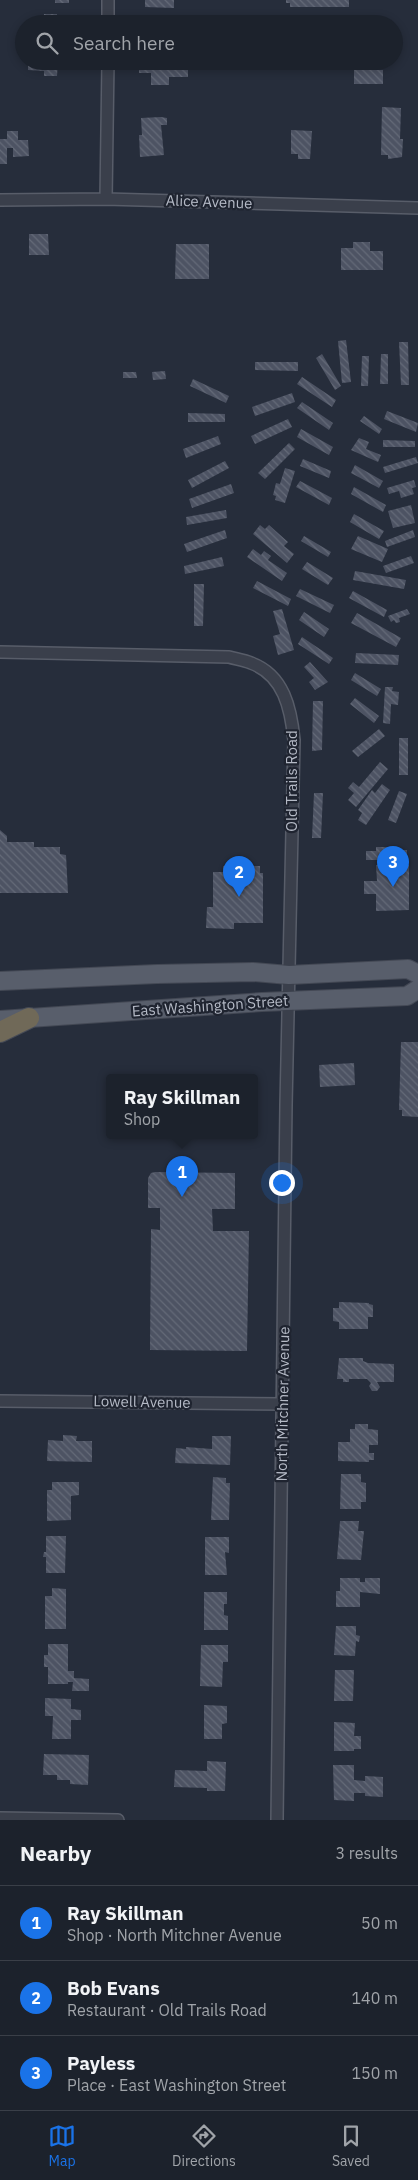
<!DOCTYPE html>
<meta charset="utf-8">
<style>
body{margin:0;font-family:"IBM Plex Sans",sans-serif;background:#292f38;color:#f1f3f6}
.you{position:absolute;left:281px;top:1182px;width:18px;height:18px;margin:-12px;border:4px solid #fff;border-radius:50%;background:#1a73e8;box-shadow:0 0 0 8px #1a73e833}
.badge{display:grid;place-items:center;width:32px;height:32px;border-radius:50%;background:#1a73e8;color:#fff;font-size:16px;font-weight:700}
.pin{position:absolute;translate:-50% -41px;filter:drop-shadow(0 1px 2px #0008)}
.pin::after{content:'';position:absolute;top:26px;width:18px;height:15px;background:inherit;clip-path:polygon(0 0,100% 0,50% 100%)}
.popup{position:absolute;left:106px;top:1074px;width:152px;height:65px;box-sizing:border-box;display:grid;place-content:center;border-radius:5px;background:#1c222c;filter:drop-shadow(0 1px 4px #0005);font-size:16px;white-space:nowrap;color:#a0a4a9}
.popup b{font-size:19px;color:#f1f3f6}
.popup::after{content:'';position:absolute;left:50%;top:100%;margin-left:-10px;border:10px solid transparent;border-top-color:#1c222c}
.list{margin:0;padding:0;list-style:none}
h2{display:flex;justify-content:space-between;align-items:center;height:65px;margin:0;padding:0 20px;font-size:21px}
h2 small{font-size:16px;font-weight:400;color:#a0a4a9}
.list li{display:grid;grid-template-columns:32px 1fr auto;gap:15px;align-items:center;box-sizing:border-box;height:75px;padding:0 20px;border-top:1px solid #3a3f48}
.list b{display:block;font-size:19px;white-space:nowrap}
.list p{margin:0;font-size:16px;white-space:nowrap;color:#a0a4a9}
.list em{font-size:16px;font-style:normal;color:#a0a4a9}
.icon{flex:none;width:28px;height:28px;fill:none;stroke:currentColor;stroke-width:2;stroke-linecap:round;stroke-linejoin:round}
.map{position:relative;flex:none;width:418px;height:1820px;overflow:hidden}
.search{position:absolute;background:#1c222c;box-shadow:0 2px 8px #0003;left:15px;right:15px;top:15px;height:55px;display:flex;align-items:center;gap:12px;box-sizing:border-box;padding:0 18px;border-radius:28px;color:#a0a4a9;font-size:19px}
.sheet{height:290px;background:#1c222c}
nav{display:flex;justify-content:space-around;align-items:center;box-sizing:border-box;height:70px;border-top:1px solid #3a3f48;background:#1c222c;font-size:14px;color:#a0a4a9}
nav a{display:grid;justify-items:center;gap:2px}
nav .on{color:#1a73e8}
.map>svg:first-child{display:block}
.building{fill:url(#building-back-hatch)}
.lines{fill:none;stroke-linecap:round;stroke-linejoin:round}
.street-casing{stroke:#585d69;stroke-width:14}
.primary-casing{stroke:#434854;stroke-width:20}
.highway-casing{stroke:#454a56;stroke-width:22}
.street{stroke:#3a3f4b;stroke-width:11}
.primary{stroke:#585e6b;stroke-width:18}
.highway{stroke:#706958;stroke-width:20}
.labels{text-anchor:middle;stroke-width:4.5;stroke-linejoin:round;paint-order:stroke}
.street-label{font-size:15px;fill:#b5bac6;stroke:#1f2430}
</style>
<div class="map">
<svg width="418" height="1820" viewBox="0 0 418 1820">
<defs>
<pattern id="building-back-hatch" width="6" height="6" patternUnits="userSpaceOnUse" patternTransform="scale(1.25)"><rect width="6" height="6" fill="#4d5363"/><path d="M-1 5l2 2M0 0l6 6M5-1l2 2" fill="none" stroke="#646a78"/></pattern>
</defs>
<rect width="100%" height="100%" fill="#262d3b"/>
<!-- building -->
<path class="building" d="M55 0H69V3H55Z
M145 0H174V8L145 7Z
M286 0H349V7H290V3H286Z
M44 14H57V21H61V24H43Z
M145 15H163V24H145Z
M28 61H58L57 76H44V71L28 70Z
M139 61H188V77H169V85H151V73H139Z
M354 61H374L376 70H383V84H354Z
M382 107 401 108 400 139H403L402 157 388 159V155H381Z
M161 117 167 118V125H161L164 155 140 157 139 135H142L141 118Z
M291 130 312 131 310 159H298V154H291Z
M7 131H18V140H28L29 156 13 157V148H7V164H0V139H7Z
M29 234H48L49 255H29Z
M353 242H370V251H383V270H341V248H353Z
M176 244H209V279H175Z
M346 340 351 382 342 383 338 341Z
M399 342H408L409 385H401Z
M322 354 341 386 335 390 316 358Z
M381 354H388V384H380Z
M362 356H369L368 386H361Z
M255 362H298V371L255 370Z
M165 371 166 379 153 380 152 372Z
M123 372H136L137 378H123Z
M302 377 336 400 332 407 297 384Z
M193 379 229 396 226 403 190 386Z
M292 393 295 402 255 416 252 407Z
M302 402 333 423 329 430 297 408Z
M387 411 418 423 416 432 384 419Z
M188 413 225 414V422H188Z
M364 416 382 429 379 434 360 421Z
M288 419 292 427 255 444 251 436Z
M301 429 333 447 329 455 297 437Z
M218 436 221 444 186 458 183 449Z
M359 438 369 442 366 449 381 455 378 462 351 450Z
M383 440 415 441V447H383Z
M289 443 295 449 265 479 258 473Z
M416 457 418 463 385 473 383 467Z
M303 459 331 471 329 478 300 466Z
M225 461 229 468 192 488 188 480Z
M355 465 383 481 379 488 351 473Z
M285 468 295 471 285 503 275 500 276 496 273 495 276 483 280 484Z
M414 480 416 487 412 488 414 494 401 498 399 491 389 494 387 488Z
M300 481 332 498 329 505 296 487Z
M231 484 234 493 192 508 189 499Z
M354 487 386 505 383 512 351 494Z
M411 505 415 523 393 528 388 511Z
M226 510 227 518 187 525 186 517Z
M354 514 384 531 379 539 350 522Z
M260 525 265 529 269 525 288 542 284 546 294 554 287 563 253 534Z
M225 530 227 538 187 552 184 544Z
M413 530 415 537 387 547 385 541Z
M304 536 331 552 328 557 301 541Z
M358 536 388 549 382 562 351 549Z
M253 549 261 555 264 551 271 556 268 560 287 573 282 581 247 557Z
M411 556 414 563 386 573 383 566Z
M222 557 224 566 185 574 184 566Z
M307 562 333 578 328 585 302 569Z
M355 571 406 580 404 589 353 580Z
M257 581 291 599 288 606 253 588Z
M194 584H204L203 626H194Z
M300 589 334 605 330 613 296 596Z
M353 591 387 610 384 617 349 598Z
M282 609 294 650 278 655 273 636 280 634 273 611Z
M407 609 410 614 399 618 400 622 396 623 394 620 391 622 388 616Z
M304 612 329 629 324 637 299 620Z
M357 613 401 638 396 647 351 623Z
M302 637 333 658 329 664 298 644Z
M356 653 399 655 398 665 355 663Z
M310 662 328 682 315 690 309 682 314 678 304 667Z
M355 673 381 689 377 696 351 680Z
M385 687H393L392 691 399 692 398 705 391 704 390 724 383 723Z
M355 698 379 716 374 723 350 704Z
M313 701H323L322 750 312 751Z
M379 729 385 736 358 757 352 751Z
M399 738H408V775H399Z
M380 762 388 769 356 807 348 800 354 793 348 788 353 782 359 787Z
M382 784 390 790 366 825 358 820 362 813 358 810 372 790 375 793Z
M399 791 407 794 396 823 388 820Z
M314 793H323L321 838H312Z
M0 830 7 836V842H34V847H60V854L66 855 68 893H0Z
M376 847H397V850H407V860H366V851H376Z
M376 865H409V910L376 911V894H364V881H377Z
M223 866H260V873H263V923H234V929L206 928 207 907H213V872H223Z
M401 1042H418V1117L402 1116V1110H399Z
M354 1063 355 1085 320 1087 319 1065Z
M155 1172 235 1173V1209H212L213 1231H249L247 1351 150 1350 151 1229 160 1230V1208H148V1178L151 1173Z
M339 1302 369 1303V1304L373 1305V1317H368V1329H339V1322L333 1321V1308H339Z
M339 1358H363V1361L368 1363 394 1364V1382H377L380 1387 377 1391H372L369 1386 371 1383 367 1379H349V1382H343V1379H337Z
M355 1424H368V1429L378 1430V1445H369V1453H374V1460H369V1462L338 1461V1442H350V1429H355Z
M63 1435 77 1436 76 1441H92V1462L47 1461 48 1440 63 1441Z
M212 1436H231L230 1465 175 1463 176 1448 186 1449V1447L212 1449Z
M341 1474H361V1482L366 1483V1502H361V1509H340Z
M213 1477 226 1478V1483H230L229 1520H211Z
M52 1482H79V1495L71 1496V1520L47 1521V1490H52Z
M340 1521H359L358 1531H364L361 1560 337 1559Z
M46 1536H66L65 1573H46V1557H43L44 1552H46Z
M205 1537H229V1553L225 1552 227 1575H205Z
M340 1578H360V1582H365V1578H380V1594L360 1592V1607H336V1591H340Z
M52 1588 66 1589V1629H45V1596H52Z
M204 1592H227V1604H224V1615L228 1616V1630H204Z
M336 1626H356V1635L360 1636 359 1642 356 1641 355 1656 334 1655Z
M48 1644H68V1671H74V1678L89 1679V1691H72L73 1682H68V1684H48V1667H44V1655H48Z
M201 1645H228V1662H223L222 1687 200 1686Z
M335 1670H354L353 1701H334Z
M45 1698 71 1699V1709L81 1710V1720H71V1739H52L53 1716H45Z
M204 1705 227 1706V1723L222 1724V1739H204Z
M334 1722 355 1723 354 1736H361V1749H354V1751H334Z
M44 1754 89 1755 88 1785 70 1784V1780H57V1775H43Z
M207 1761 226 1762 225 1791H207V1788L174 1787 175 1770 207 1771Z
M333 1765H354V1780L365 1781V1776L383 1777V1797L365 1796V1793H354V1801L334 1800Z"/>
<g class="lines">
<defs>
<path id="street" d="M108 24V0
M106 199 108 61
M0 200 106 199 418 208
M0 652 229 657C236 659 244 660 251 663 284 675 291 709 294 740L286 1105 277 1820
M0 1401 283 1404
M0 1818 118 1820"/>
<path id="primary" d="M0 981 157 974 253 972 289 975 408 969 418 974
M0 1020 262 1002 407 996 418 989"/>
<path id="highway" d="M0 1032 29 1018"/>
</defs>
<!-- street casing -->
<use href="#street" class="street-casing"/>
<!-- primary casing -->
<use href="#primary" class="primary-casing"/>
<!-- highway casing -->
<use href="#highway" class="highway-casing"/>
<!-- street -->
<use href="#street" class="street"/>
<!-- primary -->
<use href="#primary" class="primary"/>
<!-- highway -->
<use href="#highway" class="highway"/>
</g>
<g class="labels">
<!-- street labels -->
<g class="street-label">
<text transform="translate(209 202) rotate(2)" y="5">Alice Avenue</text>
<text transform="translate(292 781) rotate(-90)" y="5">Old Trails Road</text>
<text transform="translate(210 1006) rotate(-4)" y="5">East Washington Street</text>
<text transform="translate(142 1402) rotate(1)" y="5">Lowell Avenue</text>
<text transform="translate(283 1404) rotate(-89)" y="5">North Mitchner Avenue</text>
</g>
</g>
</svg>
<div class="you"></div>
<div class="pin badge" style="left:182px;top:1197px">1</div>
<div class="popup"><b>Ray Skillman</b>Shop</div>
<div class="pin badge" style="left:239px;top:897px">2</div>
<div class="pin badge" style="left:393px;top:887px">3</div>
<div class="search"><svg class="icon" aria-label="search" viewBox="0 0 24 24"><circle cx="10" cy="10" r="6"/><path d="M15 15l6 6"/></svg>Search here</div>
</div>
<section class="sheet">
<h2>Nearby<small>3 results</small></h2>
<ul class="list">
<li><span class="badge">1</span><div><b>Ray Skillman</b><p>Shop · North Mitchner Avenue</p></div><em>50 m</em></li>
<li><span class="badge">2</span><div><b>Bob Evans</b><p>Restaurant · Old Trails Road</p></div><em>140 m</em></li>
<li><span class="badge">3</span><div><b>Payless</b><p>Place · East Washington Street</p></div><em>150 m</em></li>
</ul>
</section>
<nav>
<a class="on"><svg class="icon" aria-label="map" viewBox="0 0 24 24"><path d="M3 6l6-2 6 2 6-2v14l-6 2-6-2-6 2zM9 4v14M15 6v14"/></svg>Map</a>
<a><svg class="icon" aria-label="directions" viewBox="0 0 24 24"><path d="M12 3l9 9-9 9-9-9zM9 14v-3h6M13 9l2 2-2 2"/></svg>Directions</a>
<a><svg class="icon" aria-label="saved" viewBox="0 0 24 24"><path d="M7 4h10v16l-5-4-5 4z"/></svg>Saved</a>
</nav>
